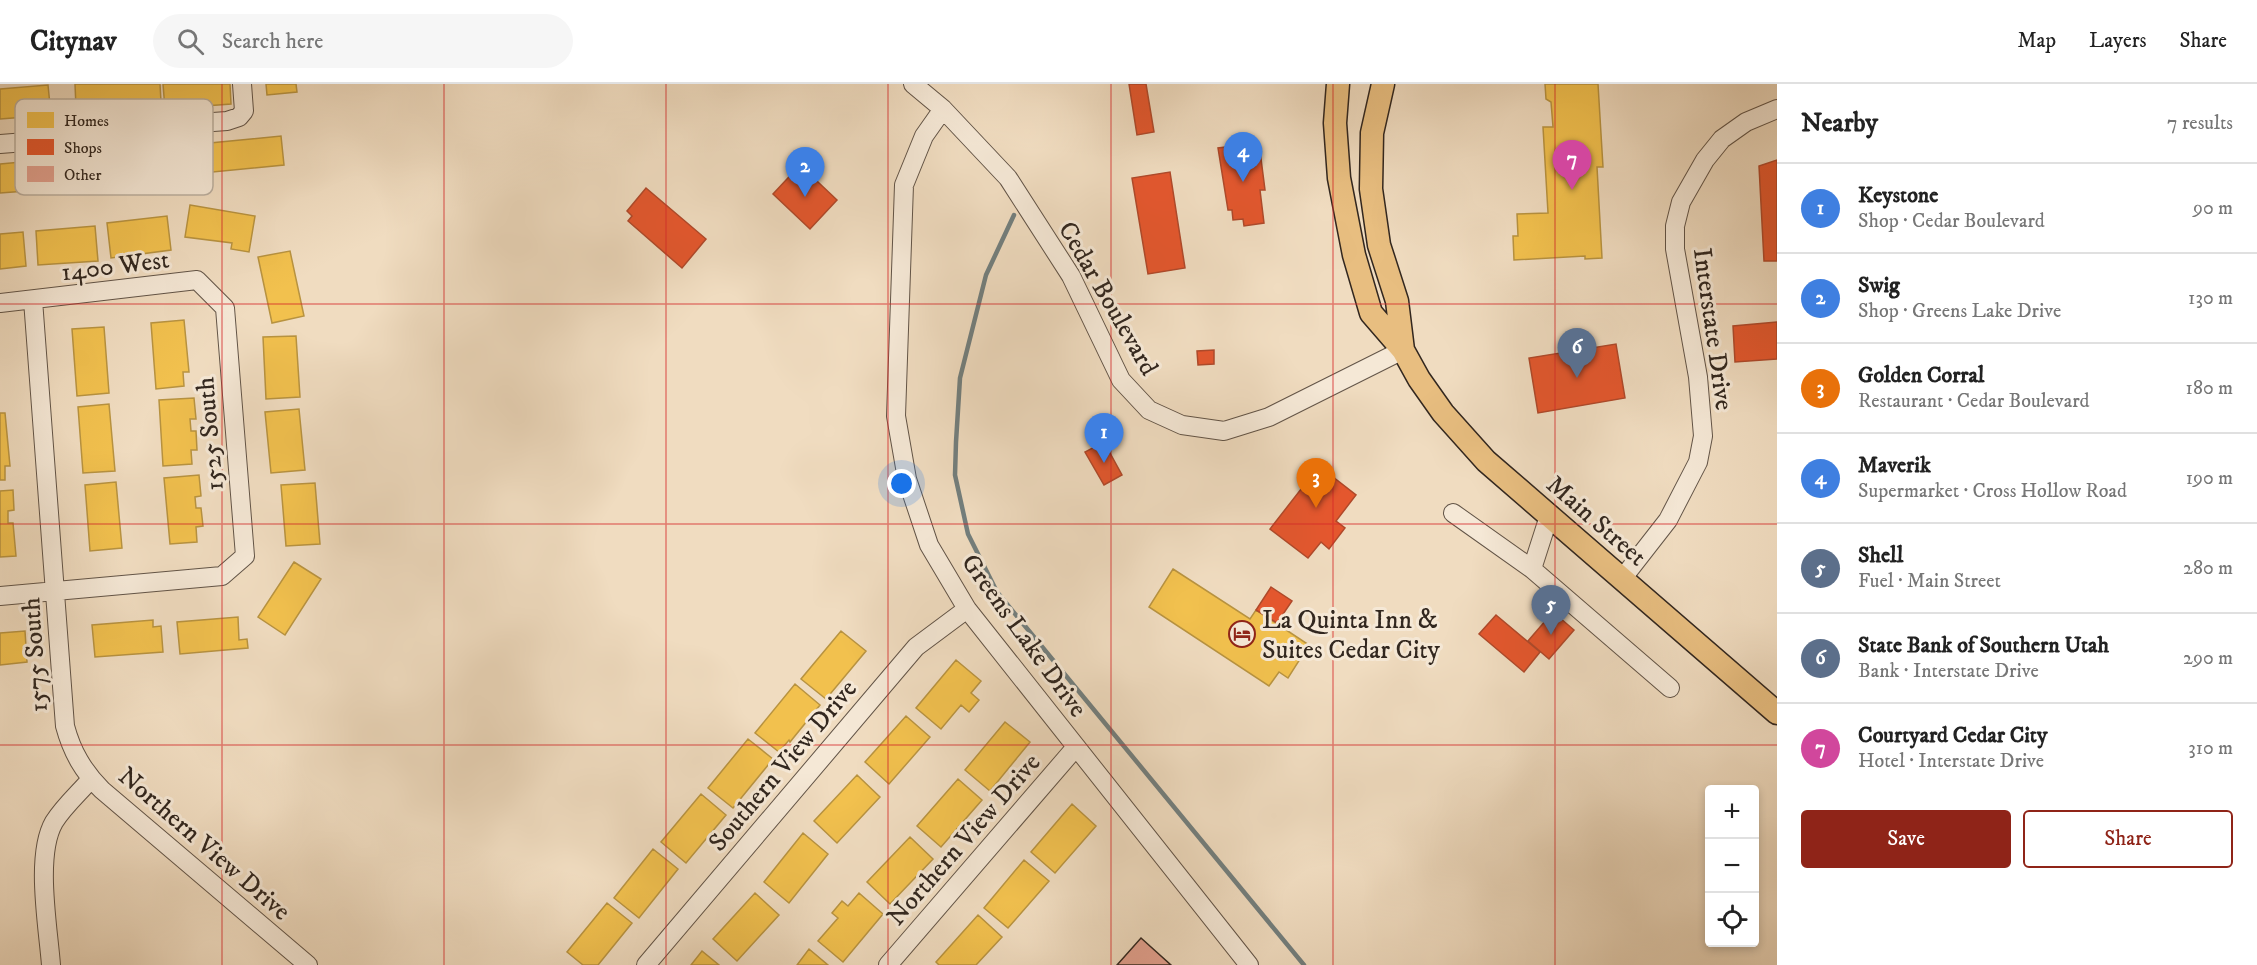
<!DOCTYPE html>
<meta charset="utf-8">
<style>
body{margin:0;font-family:"IM FELL DW Pica",serif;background:#f6f6f6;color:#222}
.controls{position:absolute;right:18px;bottom:18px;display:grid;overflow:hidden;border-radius:6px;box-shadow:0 3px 9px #0003}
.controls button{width:54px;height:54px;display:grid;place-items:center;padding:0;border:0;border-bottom:2px solid #e0e0e0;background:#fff;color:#222;font:30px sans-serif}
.you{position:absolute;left:902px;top:400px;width:21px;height:21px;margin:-15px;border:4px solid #fff;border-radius:50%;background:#1a73e8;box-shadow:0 0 0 9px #1a73e833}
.badge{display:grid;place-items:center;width:39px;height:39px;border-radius:50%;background:#8f2418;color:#fff;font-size:20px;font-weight:700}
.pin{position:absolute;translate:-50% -50px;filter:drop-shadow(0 2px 3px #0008)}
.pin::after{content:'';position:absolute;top:32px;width:21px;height:18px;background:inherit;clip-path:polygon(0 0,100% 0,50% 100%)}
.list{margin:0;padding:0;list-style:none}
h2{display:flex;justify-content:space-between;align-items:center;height:78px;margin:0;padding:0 24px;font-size:26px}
h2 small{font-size:20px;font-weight:400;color:#767676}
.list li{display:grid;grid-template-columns:39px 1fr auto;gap:18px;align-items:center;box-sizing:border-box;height:90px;padding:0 24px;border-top:2px solid #e0e0e0}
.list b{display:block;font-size:22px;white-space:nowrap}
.list p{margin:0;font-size:20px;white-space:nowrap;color:#767676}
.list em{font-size:20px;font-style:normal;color:#767676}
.actions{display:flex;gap:12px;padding:18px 24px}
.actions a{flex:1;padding:14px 0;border:2px solid #8f2418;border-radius:6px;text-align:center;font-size:21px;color:#8f2418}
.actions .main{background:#8f2418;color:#fff}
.icon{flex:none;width:33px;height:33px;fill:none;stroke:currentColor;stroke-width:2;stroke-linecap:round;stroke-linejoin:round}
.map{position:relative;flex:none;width:1777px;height:881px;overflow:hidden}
header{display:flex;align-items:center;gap:36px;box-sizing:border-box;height:84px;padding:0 30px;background:#fff;border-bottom:2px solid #e0e0e0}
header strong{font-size:28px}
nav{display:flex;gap:33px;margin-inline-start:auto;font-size:21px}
.search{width:420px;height:54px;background:#f6f6f6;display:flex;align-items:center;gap:15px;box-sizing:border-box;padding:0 21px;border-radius:33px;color:#767676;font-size:22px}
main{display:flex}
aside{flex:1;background:#fff}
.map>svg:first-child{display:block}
.homes{fill:#f2c14e;stroke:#b89340;stroke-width:1.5}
.shops{fill:#e4572e;stroke:#af492a;stroke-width:1.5}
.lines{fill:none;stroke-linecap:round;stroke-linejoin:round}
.stream{stroke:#737f7e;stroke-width:4.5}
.building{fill:#e3a18f;stroke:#32271f;stroke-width:1.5}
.minor-casing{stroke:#625447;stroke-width:20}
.major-casing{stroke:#32271f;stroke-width:25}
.minor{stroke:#f5e8d6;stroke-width:18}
.major{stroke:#e8be80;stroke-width:22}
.grid{fill:none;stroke:#d62828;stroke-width:1.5;stroke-opacity:0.55}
.labels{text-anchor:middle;stroke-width:6;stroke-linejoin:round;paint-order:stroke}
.street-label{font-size:26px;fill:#32271f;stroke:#f5e8d6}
.poi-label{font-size:26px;fill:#32271f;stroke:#f5e8d6;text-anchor:start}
.key{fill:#f5e8d6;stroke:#baae9f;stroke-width:1.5}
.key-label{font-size:16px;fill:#32271f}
</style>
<header>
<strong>Citynav</strong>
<div class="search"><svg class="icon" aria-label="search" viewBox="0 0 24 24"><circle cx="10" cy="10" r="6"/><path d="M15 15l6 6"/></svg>Search here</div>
<nav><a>Map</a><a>Layers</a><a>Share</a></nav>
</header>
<main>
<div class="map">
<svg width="1777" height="881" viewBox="0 0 1777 881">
<rect width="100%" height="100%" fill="#f0dcc0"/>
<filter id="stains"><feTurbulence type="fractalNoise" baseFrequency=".00333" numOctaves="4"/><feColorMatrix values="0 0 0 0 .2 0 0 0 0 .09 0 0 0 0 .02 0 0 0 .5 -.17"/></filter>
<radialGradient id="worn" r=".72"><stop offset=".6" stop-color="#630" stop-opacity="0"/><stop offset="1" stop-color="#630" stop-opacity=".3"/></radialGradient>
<!-- homes -->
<path class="homes" d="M75 0H160L161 18 76 24Z
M163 0H230L231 20 165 25Z
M266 0H296L297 8 267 11Z
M1545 0H1598L1603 83H1597L1602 174 1585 175V172L1514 176 1513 152H1518L1517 130 1548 129 1543 43H1553L1551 18 1546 15Z
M48 1 51 31 0 35V5Z
M281 52 284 81 182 91 179 62Z
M64 74 66 104 0 109V80Z
M190 121 255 132 249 168 231 165 232 159 185 153Z
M167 132 171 166 111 174 107 139Z
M95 142 98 177 38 181 36 147Z
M23 148 26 182 0 185V150Z
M290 167 304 232 272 239 258 173Z
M184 236 189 288H183L184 302 156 305 151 239Z
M104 243 109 309 77 312 72 245Z
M296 252 300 313 266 315 263 253Z
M194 314 196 335H190L191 347H196L197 366H191L192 380 163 382 159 316Z
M109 320 115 387 83 389 78 323Z
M299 325 305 386 271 389 265 328Z
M0 329H5L10 382H5V396H0Z
M199 391 201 412 195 413 196 424H201L203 442 196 443 197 458 170 460 164 394Z
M116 398 122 464 90 467 85 401Z
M315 399 320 460 286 462 281 401Z
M13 406 14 426 8 427V439H13L16 472 0 473V407Z
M294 478 321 495 285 551 258 533Z
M1173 485 1250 535 1256 526 1309 561 1288 594 1279 588 1269 602 1149 523Z
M238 533 239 556 247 555 248 564 180 570 177 538Z
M153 536V543L161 542 163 568 95 573 92 541Z
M25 547 27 578 0 581V549Z
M841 547 866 567 826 615 801 595Z
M956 576 981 597 971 609 979 616 969 628 961 621 941 645 916 624Z
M795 600 820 621 790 658 789 656 779 668 755 649Z
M906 632 930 653 889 700 865 678Z
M1005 638 1030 658 990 707 965 686Z
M748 655 773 675 733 724 708 704Z
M857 691 880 713 837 759 814 737Z
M958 695 982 716 941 763 917 742Z
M701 710 726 731 686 779 661 758Z
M1072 720 1096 742 1055 789 1031 768Z
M803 749 828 770 789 819 764 798Z
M910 753 933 775 890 820 867 798Z
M653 765 678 785 639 834 614 814Z
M1024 776 1049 797 1008 844 984 824Z
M755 809 779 831 737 877 713 855Z
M859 809 883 830 843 878 818 857 838 834 832 829 842 817 848 822Z
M607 819 632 839 598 881H583L567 868Z
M978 831 1002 853 976 881H939L936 878Z
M809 865 828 881H797Z
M702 867 719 881H691Z"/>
<!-- shops -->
<path class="shops" d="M1129 0H1146L1154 48 1137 51Z
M1259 59 1265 106H1260L1264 139 1244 142 1243 135 1233 136 1232 126H1228L1218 64Z
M1777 76V177H1764L1759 82Z
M800 81 837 116 810 145 773 110Z
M1170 88 1185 184 1148 190 1132 94Z
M646 104 706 155 682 184 628 137 632 132 627 127Z
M1777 238V275L1735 278 1733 242Z
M1616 260 1625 314 1538 329 1529 274Z
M1214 266V280L1198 281 1197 267Z
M1104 358 1122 391 1104 401 1085 368Z
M1319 382 1356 411 1336 437 1345 444 1329 465 1321 458 1308 474 1270 445Z
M1271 503 1292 517 1277 539 1256 526Z
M1553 528 1574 546 1549 575 1528 557Z
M1496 531 1540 568 1524 588 1479 550Z"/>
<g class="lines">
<!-- stream -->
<path class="stream" d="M1014 131 986 191 960 294 956 358 955 391 968 450 997 508 1304 881"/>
</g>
<!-- building -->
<path class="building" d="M1141 854 1171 881H1117Z"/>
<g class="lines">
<defs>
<path id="minor" d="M913 0 943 25 1008 94 1071 192 1121 296 1149 326 1182 341 1224 347 1269 333 1403 266
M943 25 924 52 904 101 896 332 907 395 929 461 967 525 1249 881
M0 60 64 55 87 47 227 37 239 33 244 27 242 0
M33 216 65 642C72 668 83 687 102 706L308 881
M0 219 197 196 225 224 245 472 222 492 0 512
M1453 429 1532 485 1670 604
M1532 485 1549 432
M1622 495 1668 436 1698 378 1703 352 1698 293 1675 165V142L1681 118 1705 76 1722 55 1746 38 1777 25
M51 881C48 842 35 771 54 738 64 722 79 709 91 695
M646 881 916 563 967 525
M888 881 1076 663"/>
<path id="major" d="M1338 0 1335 39 1339 94 1354 171 1371 229 1403 266 1419 295 1443 329 1486 377 1777 629
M1383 0 1372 49 1371 105 1379 161 1397 217 1403 266"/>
</defs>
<!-- minor casing -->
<use href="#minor" class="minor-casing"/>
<!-- major casing -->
<use href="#major" class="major-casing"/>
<!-- minor -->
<use href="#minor" class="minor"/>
<!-- major -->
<use href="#major" class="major"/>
</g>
<!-- grid -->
<path class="grid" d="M222 0V881M444 0V881M666 0V881M888 0V881M1111 0V881M1333 0V881M1555 0V881M0 220H1777M0 440H1777M0 661H1777"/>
<!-- icons -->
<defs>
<symbol id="hotel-ring" viewBox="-11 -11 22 22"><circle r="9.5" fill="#f5e8d6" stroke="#8f2418" stroke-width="1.5"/><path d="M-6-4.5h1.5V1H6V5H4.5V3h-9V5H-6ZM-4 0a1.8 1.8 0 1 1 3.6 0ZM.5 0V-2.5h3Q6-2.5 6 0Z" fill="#8f2418"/></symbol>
</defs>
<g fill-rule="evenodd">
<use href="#hotel-ring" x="1227" y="535" width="30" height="30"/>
</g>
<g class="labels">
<!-- street labels -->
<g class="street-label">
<text transform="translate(115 181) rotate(-7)" y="9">1400 West</text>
<text transform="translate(1109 214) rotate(60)" y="9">Cedar Boulevard</text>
<text transform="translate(1714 245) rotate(82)" y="9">Interstate Drive</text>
<text transform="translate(209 350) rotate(-95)" y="9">1525 South</text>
<text transform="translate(1597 436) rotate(41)" y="9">Main Street</text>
<text transform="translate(1025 551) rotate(54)" y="9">Greens Lake Drive</text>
<text transform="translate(34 571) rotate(-94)" y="9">1575 South</text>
<text transform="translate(782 681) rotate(-50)" y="9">Southern View Drive</text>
<text transform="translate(963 755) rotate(-49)" y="9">Northern View Drive</text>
<text transform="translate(205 759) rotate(41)" y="9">Northern View Drive</text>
</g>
<!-- poi labels -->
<g class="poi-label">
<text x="1262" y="544">La Quinta Inn &amp;<tspan x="1262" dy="30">Suites Cedar City</tspan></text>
</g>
</g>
<!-- legend -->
<rect x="15" y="15" width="198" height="96" rx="9" class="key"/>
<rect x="27" y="28" width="27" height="16" fill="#f2c14e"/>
<rect x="27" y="55" width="27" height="16" fill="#e4572e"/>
<rect x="27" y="82" width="27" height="16" fill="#e3a18f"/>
<g class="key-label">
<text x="64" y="42">Homes</text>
<text x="64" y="69">Shops</text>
<text x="64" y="96">Other</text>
</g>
<rect width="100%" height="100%" filter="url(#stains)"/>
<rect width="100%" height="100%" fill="url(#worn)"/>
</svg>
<div class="controls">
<button>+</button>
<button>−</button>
<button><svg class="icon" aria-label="locate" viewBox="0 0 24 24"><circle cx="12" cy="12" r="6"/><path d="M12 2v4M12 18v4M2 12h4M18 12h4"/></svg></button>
</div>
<div class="you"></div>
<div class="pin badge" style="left:1104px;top:379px;background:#3f7fe0">1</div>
<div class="pin badge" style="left:805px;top:113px;background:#3f7fe0">2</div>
<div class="pin badge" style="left:1316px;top:424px;background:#e8710a">3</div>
<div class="pin badge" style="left:1243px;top:98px;background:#3f7fe0">4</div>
<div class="pin badge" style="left:1551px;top:551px;background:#5c6f8a">5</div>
<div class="pin badge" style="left:1577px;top:294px;background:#5c6f8a">6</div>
<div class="pin badge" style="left:1572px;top:106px;background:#d1479c">7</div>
</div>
<aside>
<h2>Nearby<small>7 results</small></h2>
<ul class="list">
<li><span class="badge" style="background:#3f7fe0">1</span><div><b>Keystone</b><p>Shop · Cedar Boulevard</p></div><em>90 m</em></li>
<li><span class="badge" style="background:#3f7fe0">2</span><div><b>Swig</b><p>Shop · Greens Lake Drive</p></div><em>130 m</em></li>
<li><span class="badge" style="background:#e8710a">3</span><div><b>Golden Corral</b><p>Restaurant · Cedar Boulevard</p></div><em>180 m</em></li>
<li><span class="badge" style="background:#3f7fe0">4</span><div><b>Maverik</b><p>Supermarket · Cross Hollow Road</p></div><em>190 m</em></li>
<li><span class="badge" style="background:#5c6f8a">5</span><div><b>Shell</b><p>Fuel · Main Street</p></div><em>280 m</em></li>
<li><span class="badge" style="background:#5c6f8a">6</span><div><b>State Bank of Southern Utah</b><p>Bank · Interstate Drive</p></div><em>290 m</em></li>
<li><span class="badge" style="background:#d1479c">7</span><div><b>Courtyard Cedar City</b><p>Hotel · Interstate Drive</p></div><em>310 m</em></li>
</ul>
<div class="actions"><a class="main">Save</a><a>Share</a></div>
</aside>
</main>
